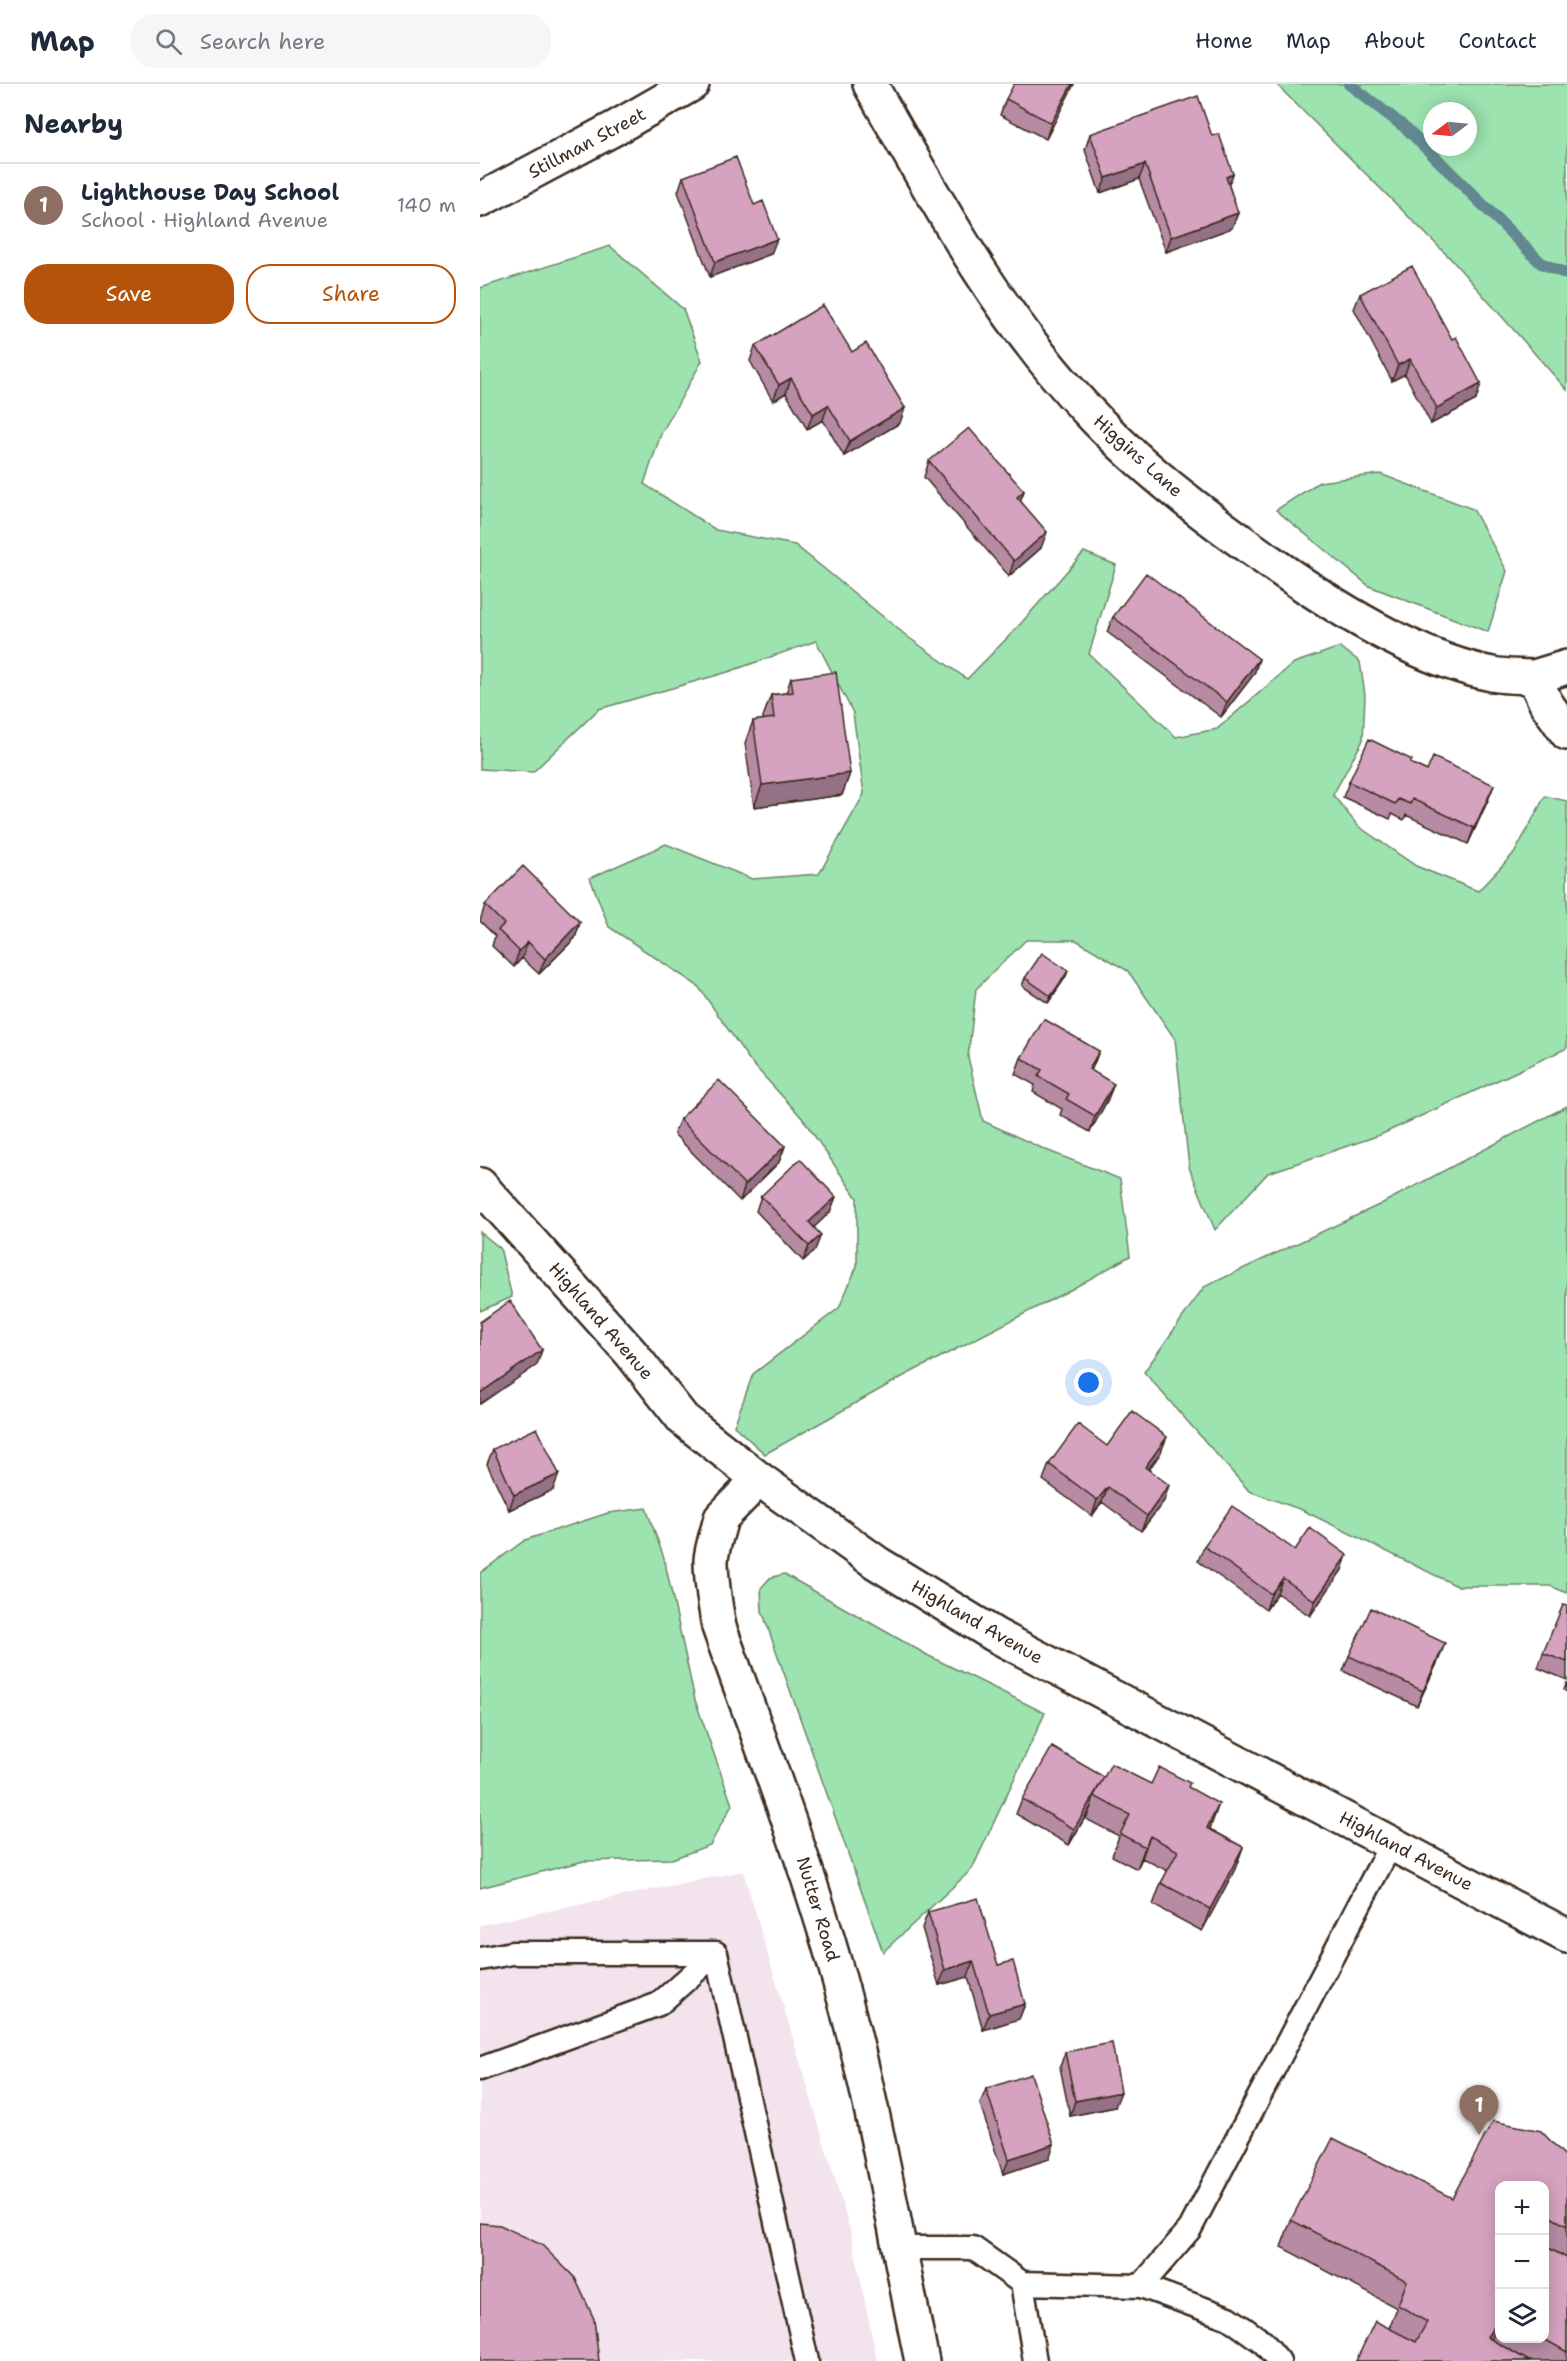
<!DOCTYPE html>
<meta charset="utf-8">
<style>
body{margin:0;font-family:"Shantell Sans",sans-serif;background:#f6f6f7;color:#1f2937}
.controls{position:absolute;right:18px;bottom:18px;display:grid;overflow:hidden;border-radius:12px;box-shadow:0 3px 15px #0003}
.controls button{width:54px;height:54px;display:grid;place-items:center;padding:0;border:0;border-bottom:2px solid #e0e1e3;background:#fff;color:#1f2937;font:30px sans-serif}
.compass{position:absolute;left:943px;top:18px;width:54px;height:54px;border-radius:50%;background:#fff;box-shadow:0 3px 15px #0003;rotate:254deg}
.you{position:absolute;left:609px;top:1299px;width:21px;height:21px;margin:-15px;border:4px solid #fff;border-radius:50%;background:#1a73e8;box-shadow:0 0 0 9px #1a73e833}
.badge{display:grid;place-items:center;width:39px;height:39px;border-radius:50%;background:#b45309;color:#fff;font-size:20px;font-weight:700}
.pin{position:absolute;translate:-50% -50px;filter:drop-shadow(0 2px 3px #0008)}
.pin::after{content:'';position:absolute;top:32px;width:21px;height:18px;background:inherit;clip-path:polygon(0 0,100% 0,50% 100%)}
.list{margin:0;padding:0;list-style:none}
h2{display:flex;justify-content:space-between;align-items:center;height:78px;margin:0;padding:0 24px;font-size:26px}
h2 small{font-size:20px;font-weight:400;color:#747a83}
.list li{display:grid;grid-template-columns:39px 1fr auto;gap:18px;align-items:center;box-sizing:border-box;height:84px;padding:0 24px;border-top:2px solid #e0e1e3}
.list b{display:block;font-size:22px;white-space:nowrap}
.list p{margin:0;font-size:20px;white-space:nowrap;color:#747a83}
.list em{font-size:20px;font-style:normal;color:#747a83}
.actions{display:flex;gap:12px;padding:18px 24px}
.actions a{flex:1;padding:14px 0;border:2px solid #b45309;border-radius:24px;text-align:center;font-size:21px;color:#b45309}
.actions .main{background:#b45309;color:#fff}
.icon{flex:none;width:33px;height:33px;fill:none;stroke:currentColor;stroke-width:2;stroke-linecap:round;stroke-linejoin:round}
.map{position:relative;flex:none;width:1087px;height:2277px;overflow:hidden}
header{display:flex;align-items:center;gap:36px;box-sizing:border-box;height:84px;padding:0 30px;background:#fff;border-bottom:2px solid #e0e1e3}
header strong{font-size:28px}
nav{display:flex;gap:33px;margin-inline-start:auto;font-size:21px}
.search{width:420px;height:54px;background:#f6f6f7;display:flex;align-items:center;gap:15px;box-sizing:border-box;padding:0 21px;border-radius:24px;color:#747a83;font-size:22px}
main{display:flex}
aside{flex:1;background:#fff}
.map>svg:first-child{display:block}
.built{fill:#f2e3ec}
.green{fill:#9ce3b0;stroke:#6c8667;stroke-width:1.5;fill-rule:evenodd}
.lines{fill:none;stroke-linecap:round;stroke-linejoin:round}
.stream{stroke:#628891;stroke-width:12}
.lane-casing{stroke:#3b2a1e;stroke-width:27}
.street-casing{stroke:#3b2a1e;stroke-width:38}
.secondary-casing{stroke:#3b2a1e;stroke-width:38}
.lane{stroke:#fff;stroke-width:22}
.street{stroke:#fff;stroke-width:33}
.secondary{stroke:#fff;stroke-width:33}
.wall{fill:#b78ba4;stroke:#3b2a1e;stroke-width:1.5;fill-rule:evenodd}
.shaded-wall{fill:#957186;stroke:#3b2a1e;stroke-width:1.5}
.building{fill:#d5a2bf;stroke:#3b2a1e;stroke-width:1.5}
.labels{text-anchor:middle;stroke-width:4.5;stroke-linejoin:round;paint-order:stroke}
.street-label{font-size:18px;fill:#3b2a1e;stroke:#fff}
</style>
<header>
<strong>Map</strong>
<div class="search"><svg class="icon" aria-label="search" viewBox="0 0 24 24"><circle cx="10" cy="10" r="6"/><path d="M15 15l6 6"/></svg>Search here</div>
<nav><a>Home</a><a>Map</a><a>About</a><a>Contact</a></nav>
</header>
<main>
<aside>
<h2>Nearby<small></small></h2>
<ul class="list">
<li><span class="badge" style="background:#8d6e63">1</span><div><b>Lighthouse Day School</b><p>School · Highland Avenue</p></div><em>140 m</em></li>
</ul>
<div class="actions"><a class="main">Save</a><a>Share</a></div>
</aside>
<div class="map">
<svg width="1087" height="2277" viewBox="0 0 1087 2277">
<rect width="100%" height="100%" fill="#fff"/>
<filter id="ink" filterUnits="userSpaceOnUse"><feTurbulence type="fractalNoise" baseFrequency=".0167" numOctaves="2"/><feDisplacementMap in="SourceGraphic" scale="12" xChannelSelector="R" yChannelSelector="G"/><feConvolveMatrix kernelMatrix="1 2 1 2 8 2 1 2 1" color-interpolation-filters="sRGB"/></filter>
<g filter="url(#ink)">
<!-- built -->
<path class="built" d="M263 1787 371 2149 397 2277H0V1841Z"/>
<!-- green -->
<path class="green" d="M796 0H1087V306L970 174ZM952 27H988V63H952Z
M130 162 203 225 222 277 181 350 164 400 236 446 315 461 428 553 487 595 535 546 604 468 636 481 609 570 696 653 737 645 814 579 860 563 880 578 885 611 883 656 853 711 878 742 936 782 998 807 1035 768 1065 712 1087 717V964L900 1051 788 1089 735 1146 709 1083 695 955 648 887 596 856H546L496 905 488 973 503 1037 566 1066 640 1095 650 1172 592 1205 422 1293 285 1370 254 1342 273 1290 359 1224 377 1182V1114L323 1035 270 977 218 902 129 843 110 794 186 760 272 795 339 790 384 710 373 629 336 557 248 588 119 625 53 688 0 685V204Z
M900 390 993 425 1027 487 1008 548 889 502 796 426 839 398Z
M1087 1022V1509L1070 1502H977L822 1426 769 1407 664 1288 724 1203 899 1121Z
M0 1148 20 1164 32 1213 0 1227Z
M166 1424 184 1474 215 1616 252 1721 230 1761 192 1775 104 1777 0 1804V1489L45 1456 128 1429Z
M304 1490 449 1572 565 1629 492 1785 403 1868 282 1527 281 1504 290 1494Z"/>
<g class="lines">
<!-- stream -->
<path class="stream" d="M869 0 927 45 1061 179 1087 190"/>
<defs>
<path id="lane" d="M0 1875 32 1869H236L327 2277
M0 1985 179 1920 236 1869
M418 2164H493L542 2199 555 2277
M542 2199 661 2202
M799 2277 783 2258 749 2234 661 2202 710 2145 911 1760"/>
<path id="street" d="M390 0C455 114 517 231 608 327 667 390 738 442 809 491 866 530 944 577 1012 590 1026 593 1040 592 1054 593
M1087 583 1054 593 1066 619 1087 649
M279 1395 241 1434C238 1447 232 1463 231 1476 231 1498 235 1521 239 1543 281 1660 326 1776 359 1895 395 2021 415 2150 442 2277"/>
<path id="secondary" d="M0 116 137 43 212 0
M0 1101 151 1269 203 1335 279 1395 397 1479 515 1551 1087 1852"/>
</defs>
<!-- lane casing -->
<use href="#lane" class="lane-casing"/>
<!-- street casing -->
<use href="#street" class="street-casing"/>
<!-- secondary casing -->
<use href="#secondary" class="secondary-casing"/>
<!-- lane -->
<use href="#lane" class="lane"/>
<!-- street -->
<use href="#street" class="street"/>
<!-- secondary -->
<use href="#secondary" class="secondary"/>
</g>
<!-- wall -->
<path class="wall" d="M594 0 566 55 520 31 526 15Z
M610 50 749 102 758 129 752 144 686 168 659 95 620 109 605 66Z
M203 93 291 170 230 193 198 108Z
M880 210 996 316 951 340 925 290 912 297 874 225Z
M275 262 372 268 420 339 364 372 343 336 327 345 306 309 293 317 270 277Z
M449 377 544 407 540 417 561 464 529 492 444 393Z
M633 533 779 575 774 590 741 633 627 548Z
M311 594 370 689 362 711 274 723 265 659 273 637 283 636V633L291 611 306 609Z
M930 679 947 687 1014 701 1008 716 988 760 926 731 924 736 912 730 910 735 863 713 869 698Z
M5 821 100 838 95 854 59 890 42 874 34 883 12 862 15 852 0 837Z
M588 887 585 894 568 919 542 902 545 894Z
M619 967 611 987 628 1015 610 1048 580 1031 582 1025 553 1008 555 1001 535 990 541 974Z
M200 1035 305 1062 299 1078 260 1117 194 1050Z
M281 1112 350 1128 334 1143 335 1166 323 1177 276 1127Z
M627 1362 681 1368 669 1386 684 1417 661 1447 622 1418 612 1432 563 1396 569 1380Z
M13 1365 73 1406 29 1426 7 1380Z
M724 1462 815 1466 867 1471 862 1486 830 1532 797 1509 786 1526 718 1477Z
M1087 1522V1596L1058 1584 1063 1569Z
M869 1572 959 1575 937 1622 863 1587Z
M1087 1598V1608L1084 1606Z
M624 1693 671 1700 708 1703 731 1742 730 1745 763 1763 755 1785 722 1847 673 1821 681 1799 688 1787 662 1774 657 1785 632 1772 639 1752 606 1735 611 1723 589 1761 536 1730 542 1715Z
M448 1828 518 1881 545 1920 539 1935 503 1946 488 1893 459 1901 442 1844Z
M585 1968 635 2023 590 2032 580 1983Z
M506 2005 569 2075 523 2090 500 2020Z
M1087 2074V2277H876L909 2244 917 2224 801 2163 811 2136 972 2114ZM1020 2102H1065V2254H1020Z"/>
<!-- shaded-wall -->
<path class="shaded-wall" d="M592 0H594L566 55 571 39Z
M665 80 659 95 620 109 626 94Z
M753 90 747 105 746 93Z
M758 129 752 144 686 168 691 153Z
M297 155 291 170 230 193 235 178Z
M930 275 925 290 912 297 918 281Z
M311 294 306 309 293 317 299 301Z
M1001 300 996 316 951 340 957 324Z
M348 321 343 336 327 345 333 330Z
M425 324 420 339 364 372 370 357Z
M544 407 538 423 537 413Z
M567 448 561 464 529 492 534 477Z
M779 575 774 590 741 633 747 618Z
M370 689 362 711 274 723 282 701Z
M1014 701 1008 716 988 760 994 744Z
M100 838 95 854 59 890 65 875Z
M48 858 42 874 34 883 39 867Z
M588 887 585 894 568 919 571 912Z
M619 967 613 982 603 1001 609 985Z
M634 1000 628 1015 610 1048 615 1032Z
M305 1062 299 1078 260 1117 265 1101Z
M356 1113 350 1128 323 1154 329 1138Z
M341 1151 335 1166 323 1177 329 1162Z
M62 1266 57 1281 0 1320V1309Z
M687 1353 681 1368 659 1398 665 1383Z
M79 1390 73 1406 29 1426 34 1411Z
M689 1401 684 1417 661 1447 667 1432Z
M628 1403 622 1418 612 1432 617 1416Z
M867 1471 862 1486 830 1532 835 1517Z
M803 1494 797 1509 786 1526 791 1510Z
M965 1559 959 1575 937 1622 943 1607Z
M624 1693 614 1712 611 1723 589 1761 594 1745Z
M739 1720 731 1742 719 1766 727 1744Z
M670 1752 662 1774 657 1785 665 1763Z
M763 1763 755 1785 722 1847 730 1825Z
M493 1877 488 1893 459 1901 465 1886Z
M545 1920 539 1935 503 1946 509 1930Z
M641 2008 635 2023 590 2032 595 2017Z
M574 2060 569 2075 523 2090 529 2075Z
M1020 2233V2234L1010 2259 1007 2253Z"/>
<!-- building -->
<path class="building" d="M534 0H592L571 39 526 15Z
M718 12 732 52 739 50 753 90 746 93 758 129 691 153 665 80 626 94 610 50Z
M256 73 274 121 283 117 297 155 235 178 203 93Z
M932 182 972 255 976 253 1001 300 957 324 930 275 918 281 880 210Z
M343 221 372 268 386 259 425 324 370 357 348 321 333 330 311 294 299 301 275 262Z
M489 344 544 407 537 413 567 448 534 477 449 377Z
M666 489 779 575 747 618 633 533Z
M356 588 370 689 282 701 273 637 294 634 291 611 313 608 311 594Z
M889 655 932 676 930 679 947 687 953 673 1014 701 994 744 932 715 930 720 918 715 915 720 869 698Z
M43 782 100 838 65 875 48 858 39 867 18 846 24 840 5 821Z
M562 869 588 887 571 912 545 894Z
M564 935 619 967 609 985 634 1000 615 1032 586 1015 589 1010 558 992 562 986 541 974Z
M239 996 305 1062 265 1101 200 1035Z
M320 1075 356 1113 329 1138 341 1151 329 1162 281 1112Z
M30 1217 62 1266 0 1309V1238Z
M652 1327 687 1353 665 1383 689 1401 667 1432 628 1403 617 1416 569 1380 598 1340 627 1362Z
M57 1344 79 1390 34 1411 13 1365Z
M752 1422 815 1466 830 1444 867 1471 835 1517 803 1494 791 1510 724 1462Z
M1083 1521 1087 1522V1578L1063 1569Z
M891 1524 965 1559 943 1607 869 1572Z
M572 1663 624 1693 594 1745 542 1715Z
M631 1680 671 1700 679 1683 710 1699 708 1703 739 1720 727 1744 763 1763 730 1825 681 1799 698 1767 670 1752 665 1763 640 1750 650 1731 614 1712Z
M498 1814 518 1881 533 1877 545 1920 509 1930 493 1877 465 1886 448 1828Z
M632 1959 641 2008 595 2017 585 1968Z
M551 1990 574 2060 529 2075 506 2005Z
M1013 2037 1061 2047 1087 2074V2142L1069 2132 1065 2141V2102H1020V2233L1007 2253 1049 2277H876L895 2237 936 2258 947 2238 918 2221 927 2197 811 2136 853 2054 972 2114Z
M0 2139 20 2141 62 2161 95 2194 114 2235 119 2277H0Z
M1065 2162 1087 2174V2268L1062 2254H1065Z"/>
</g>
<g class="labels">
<!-- street labels -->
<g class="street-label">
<text transform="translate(107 59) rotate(-28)" y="6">Stillman Street</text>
<text transform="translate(658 372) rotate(42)" y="6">Higgins Lane</text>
<text transform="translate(121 1237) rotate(49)" y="6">Highland Avenue</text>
<text transform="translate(497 1538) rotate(30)" y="6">Highland Avenue</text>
<text transform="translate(926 1767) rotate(28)" y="6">Highland Avenue</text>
<text transform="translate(338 1825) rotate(73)" y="6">Nutter Road</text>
</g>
</g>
</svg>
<div class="controls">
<button>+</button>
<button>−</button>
<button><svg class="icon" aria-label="layers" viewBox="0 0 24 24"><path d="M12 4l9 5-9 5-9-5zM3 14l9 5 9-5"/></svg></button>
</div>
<svg class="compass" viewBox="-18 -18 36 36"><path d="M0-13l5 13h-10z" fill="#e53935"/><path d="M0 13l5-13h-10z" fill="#747a83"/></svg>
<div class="you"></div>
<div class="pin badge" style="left:999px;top:2051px;background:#8d6e63">1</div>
</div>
</main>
